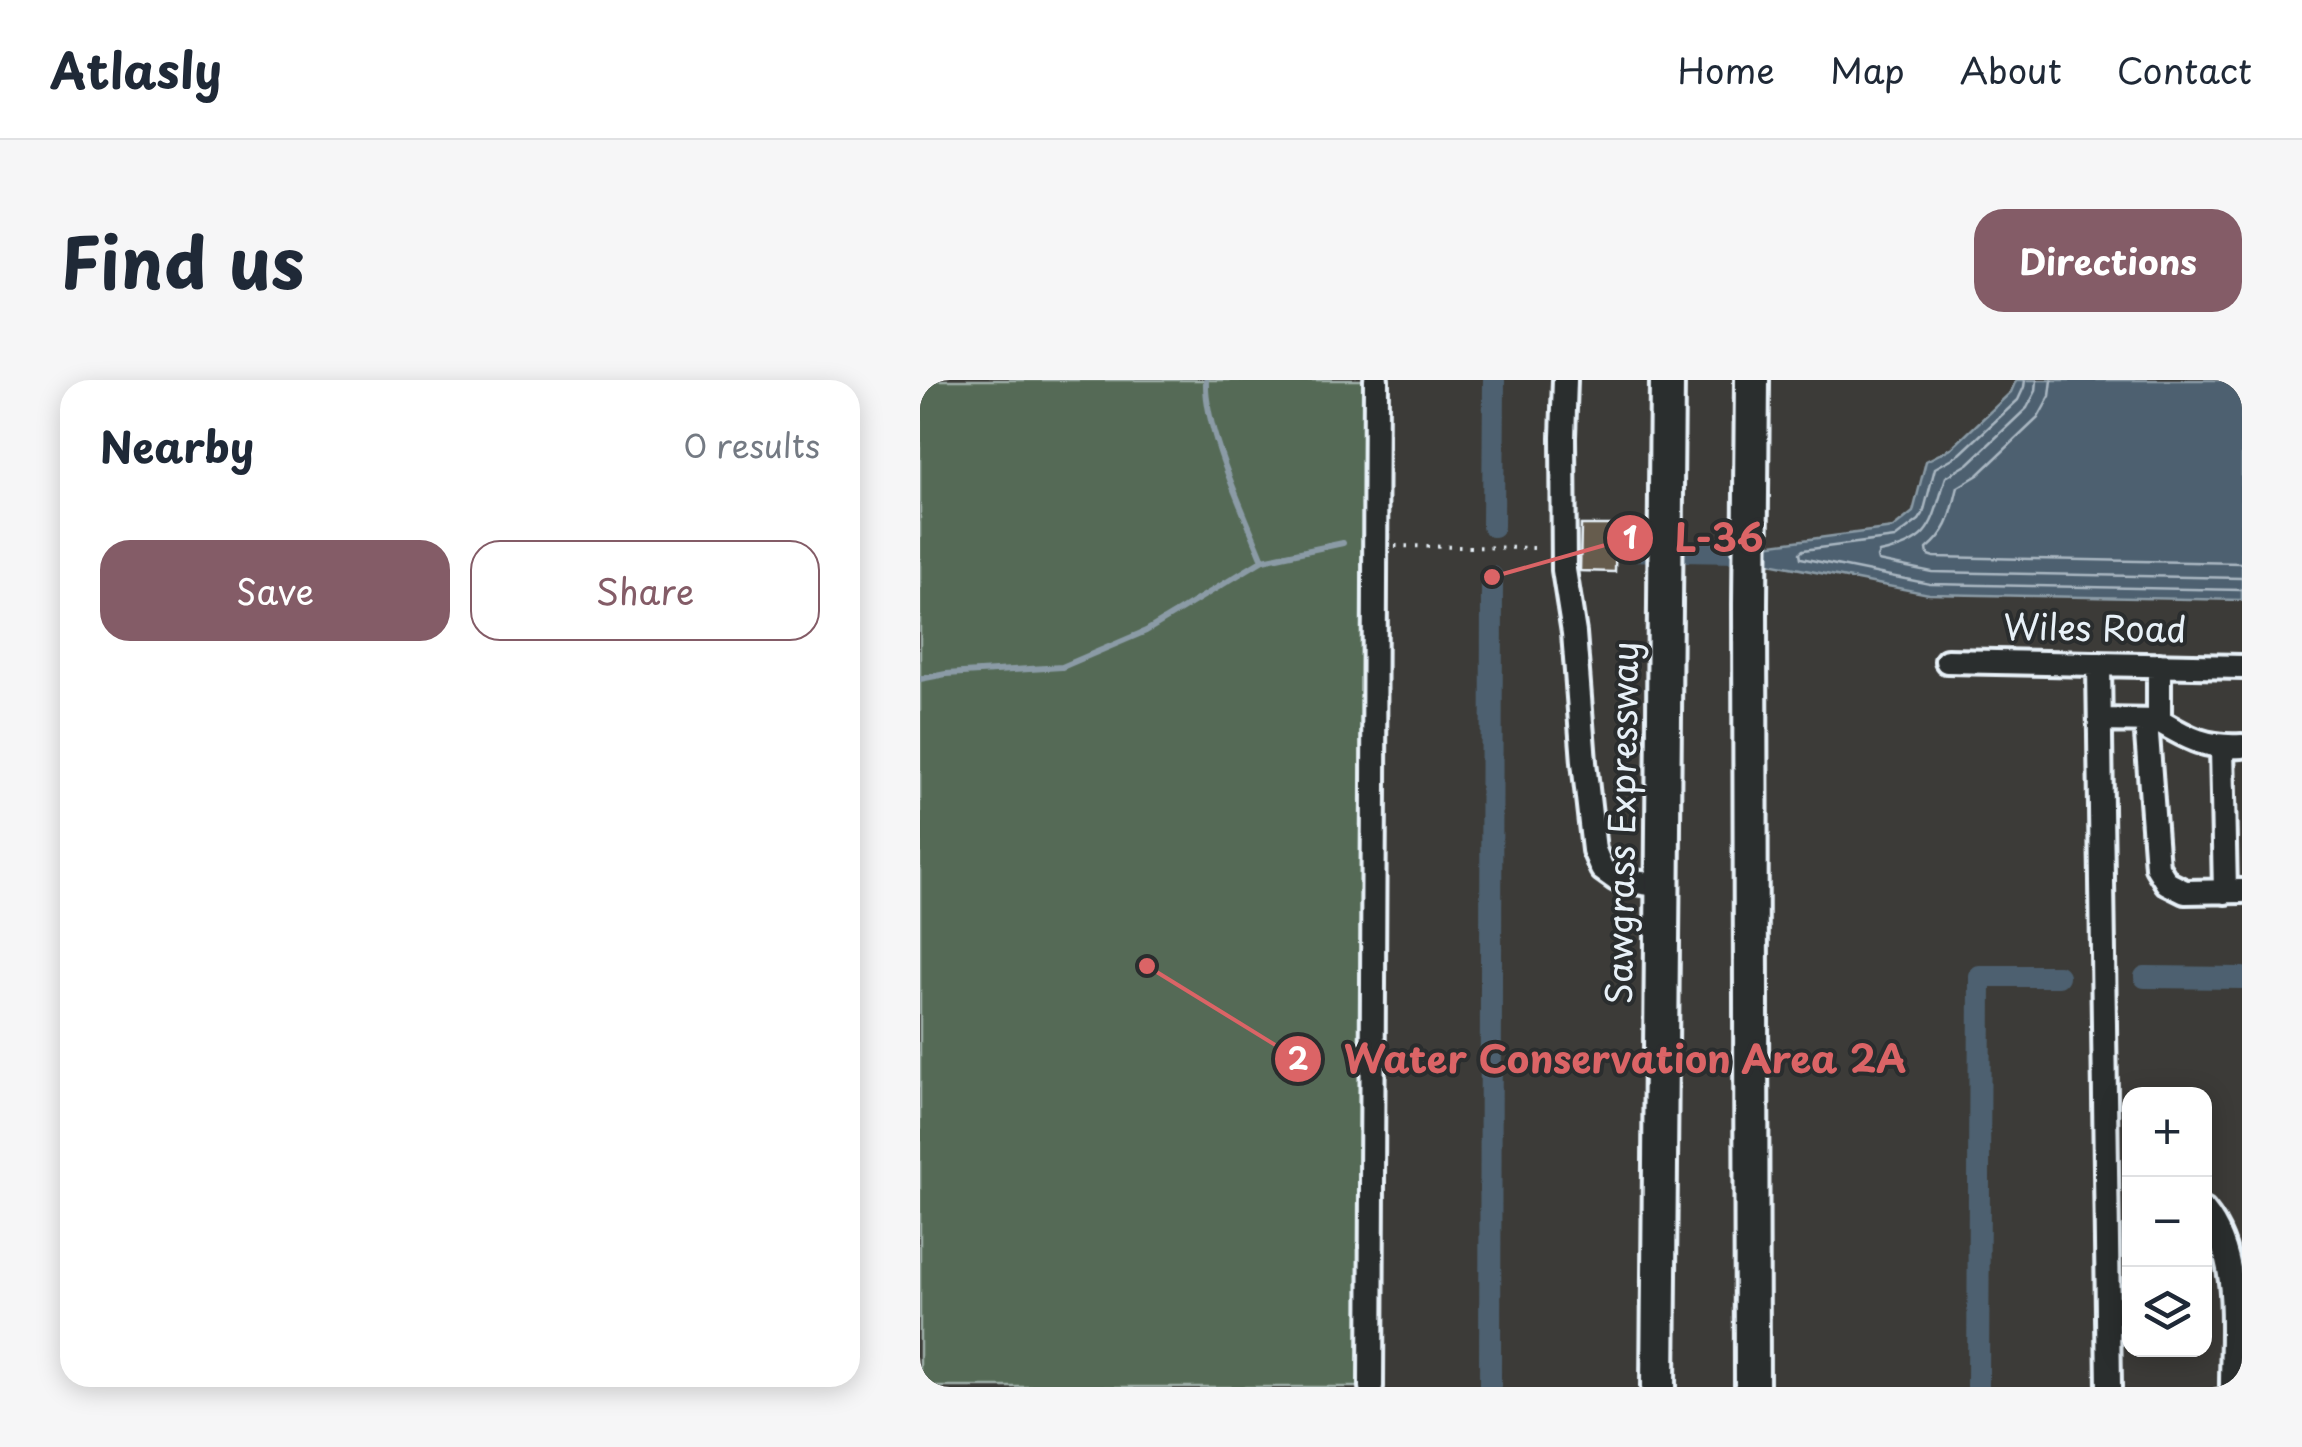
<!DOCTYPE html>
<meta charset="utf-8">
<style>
body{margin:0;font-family:"Playpen Sans",sans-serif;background:#f6f6f7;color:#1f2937}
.controls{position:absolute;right:30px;bottom:30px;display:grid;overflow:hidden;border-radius:20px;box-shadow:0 5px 25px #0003}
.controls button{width:90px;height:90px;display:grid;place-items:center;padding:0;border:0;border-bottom:2px solid #e0e1e3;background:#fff;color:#1f2937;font:50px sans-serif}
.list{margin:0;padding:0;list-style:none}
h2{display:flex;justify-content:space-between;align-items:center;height:130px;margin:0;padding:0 40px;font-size:42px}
h2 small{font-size:32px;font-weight:400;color:#747a83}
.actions{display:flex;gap:20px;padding:30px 40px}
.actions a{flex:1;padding:22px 0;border:2px solid #845c67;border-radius:30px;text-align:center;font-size:35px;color:#845c67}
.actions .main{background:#845c67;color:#fff}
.icon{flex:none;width:55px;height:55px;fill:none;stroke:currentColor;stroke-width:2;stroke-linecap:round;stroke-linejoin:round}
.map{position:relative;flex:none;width:1322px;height:1007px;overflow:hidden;border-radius:30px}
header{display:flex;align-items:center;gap:60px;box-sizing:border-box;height:140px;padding:0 50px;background:#fff;border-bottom:2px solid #e0e1e3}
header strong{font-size:48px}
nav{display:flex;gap:55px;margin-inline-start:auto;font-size:35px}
.intro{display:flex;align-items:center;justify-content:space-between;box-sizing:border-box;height:240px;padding:0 60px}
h1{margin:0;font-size:70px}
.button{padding:25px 45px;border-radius:30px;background:#845c67;color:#fff;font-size:35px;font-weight:700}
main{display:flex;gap:60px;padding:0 60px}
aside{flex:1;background:#fff;border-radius:30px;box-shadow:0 5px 25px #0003}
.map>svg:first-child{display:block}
.green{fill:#546a57;stroke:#9eaea8;stroke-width:2.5}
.water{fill:#4d6170;stroke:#8b9ba6;stroke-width:2.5}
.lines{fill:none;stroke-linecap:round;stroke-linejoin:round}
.shore{stroke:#aab7c2;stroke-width:2.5}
.stream{stroke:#8b9ba6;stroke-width:6}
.canal{stroke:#4d6170;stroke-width:22}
.building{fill:#665c4e;stroke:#e8f1f8;stroke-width:2.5}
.minor-casing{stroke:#e8f1f8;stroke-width:30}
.highway-casing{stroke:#e8f1f8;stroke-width:40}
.path{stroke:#e8f1f8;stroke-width:4;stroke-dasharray:2.5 8;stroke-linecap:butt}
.minor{stroke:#2a2d2e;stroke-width:22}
.highway{stroke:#2a2d2e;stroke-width:32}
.labels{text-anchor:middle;stroke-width:8;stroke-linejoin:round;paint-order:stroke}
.street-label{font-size:35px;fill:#e8f1f8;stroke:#2a2d2e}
.leader{fill:none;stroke:#db6466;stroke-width:4}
.callout-dot{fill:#db6466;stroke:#2a2d2e;stroke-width:4}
.mark-label{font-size:30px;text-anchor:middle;font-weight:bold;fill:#fff}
.callout-label{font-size:38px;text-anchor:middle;font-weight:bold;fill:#db6466;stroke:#2a2d2e;stroke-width:8;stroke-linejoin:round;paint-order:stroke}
</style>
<header>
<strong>Atlasly</strong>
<nav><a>Home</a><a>Map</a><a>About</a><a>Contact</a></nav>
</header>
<div class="intro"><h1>Find us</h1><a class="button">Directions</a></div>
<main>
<aside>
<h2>Nearby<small>0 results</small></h2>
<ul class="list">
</ul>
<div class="actions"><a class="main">Save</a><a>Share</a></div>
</aside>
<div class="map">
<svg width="1322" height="1007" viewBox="0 0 1322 1007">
<rect width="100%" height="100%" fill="#3c3b38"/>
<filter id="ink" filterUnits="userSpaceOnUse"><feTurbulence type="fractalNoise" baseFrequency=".01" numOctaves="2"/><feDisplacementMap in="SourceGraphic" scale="20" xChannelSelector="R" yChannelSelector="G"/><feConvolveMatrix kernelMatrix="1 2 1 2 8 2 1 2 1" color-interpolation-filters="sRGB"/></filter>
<g filter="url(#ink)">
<!-- green -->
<path class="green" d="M0 0H456L451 1007H0Z"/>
<!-- water -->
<path class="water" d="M1096 0H1322V220L1009 214 792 172 973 148 993 132 1006 81 1033 67 1091 12Z"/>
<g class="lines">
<!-- shore -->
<path class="shore" d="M1105 0 1104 7 1098 20 1040 74 1015 88 1003 134 999 140 975 158 883 170 880 173 881 178 1010 204 1322 210
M1117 0 1116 11 1107 28 1048 84 1026 97C1011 143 1014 162 959 173L957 177 958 181 1012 192 1322 198
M1132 0 1130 16 1118 38 1058 95 1038 107C1031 134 1030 150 1007 169L1008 175 1014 177 1322 183"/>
<!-- stream -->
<path class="stream" d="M286 0C284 50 324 132 343 180
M0 299 26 294 142 287 226 251 343 180 423 163"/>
<!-- canal -->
<path class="canal" d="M573 146 574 0
M698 170 819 172
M1225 597 1322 598
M570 1007 572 197
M1058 1007 1060 596H1138"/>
</g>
<!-- building -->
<path class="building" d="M661 145H696L695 192 660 191Z"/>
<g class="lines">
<defs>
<path id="minor" d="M645 0 643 57 644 190 654 253 664 382 674 470 682 489 696 499 742 506
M1027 281 1322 287
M1179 284 1189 1007
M1180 340 1239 341V285
M1226 341 1237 487 1247 503 1265 512 1322 511
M1239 341C1269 359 1286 368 1322 366
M1302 367 1305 512
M1284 831C1322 877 1312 949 1312 1007
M451 1007 456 0"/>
<path id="highway" d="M738 1007 747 0
M832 1007 830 225 832 0"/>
</defs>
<!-- minor casing -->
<use href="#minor" class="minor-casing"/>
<!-- highway casing -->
<use href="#highway" class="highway-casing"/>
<!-- path -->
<path class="path" d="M475 166 616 168"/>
<!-- minor -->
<use href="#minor" class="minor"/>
<!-- highway -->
<use href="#highway" class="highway"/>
</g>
</g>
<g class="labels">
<!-- street labels -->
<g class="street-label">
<text transform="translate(1175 249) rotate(1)" y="12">Wiles Road</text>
<text transform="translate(703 443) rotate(-89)" y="12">Sawgrass Expressway</text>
</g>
</g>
<!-- callouts -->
<path class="leader" d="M572 197L710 158M227 586L378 679"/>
<g class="callout-dot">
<circle cx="572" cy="197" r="10"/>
<circle cx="227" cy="586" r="10"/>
<circle cx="710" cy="158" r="25"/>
<circle cx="378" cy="679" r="25"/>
</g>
<g class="mark-label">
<text x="710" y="169">1</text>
<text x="378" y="690">2</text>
</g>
<g class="callout-label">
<text x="799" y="172">L-36</text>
<text x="705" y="693">Water Conservation Area 2A</text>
</g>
</svg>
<div class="controls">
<button>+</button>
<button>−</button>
<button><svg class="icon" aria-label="layers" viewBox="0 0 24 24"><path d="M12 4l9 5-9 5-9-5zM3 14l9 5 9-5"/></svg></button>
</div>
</div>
</main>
